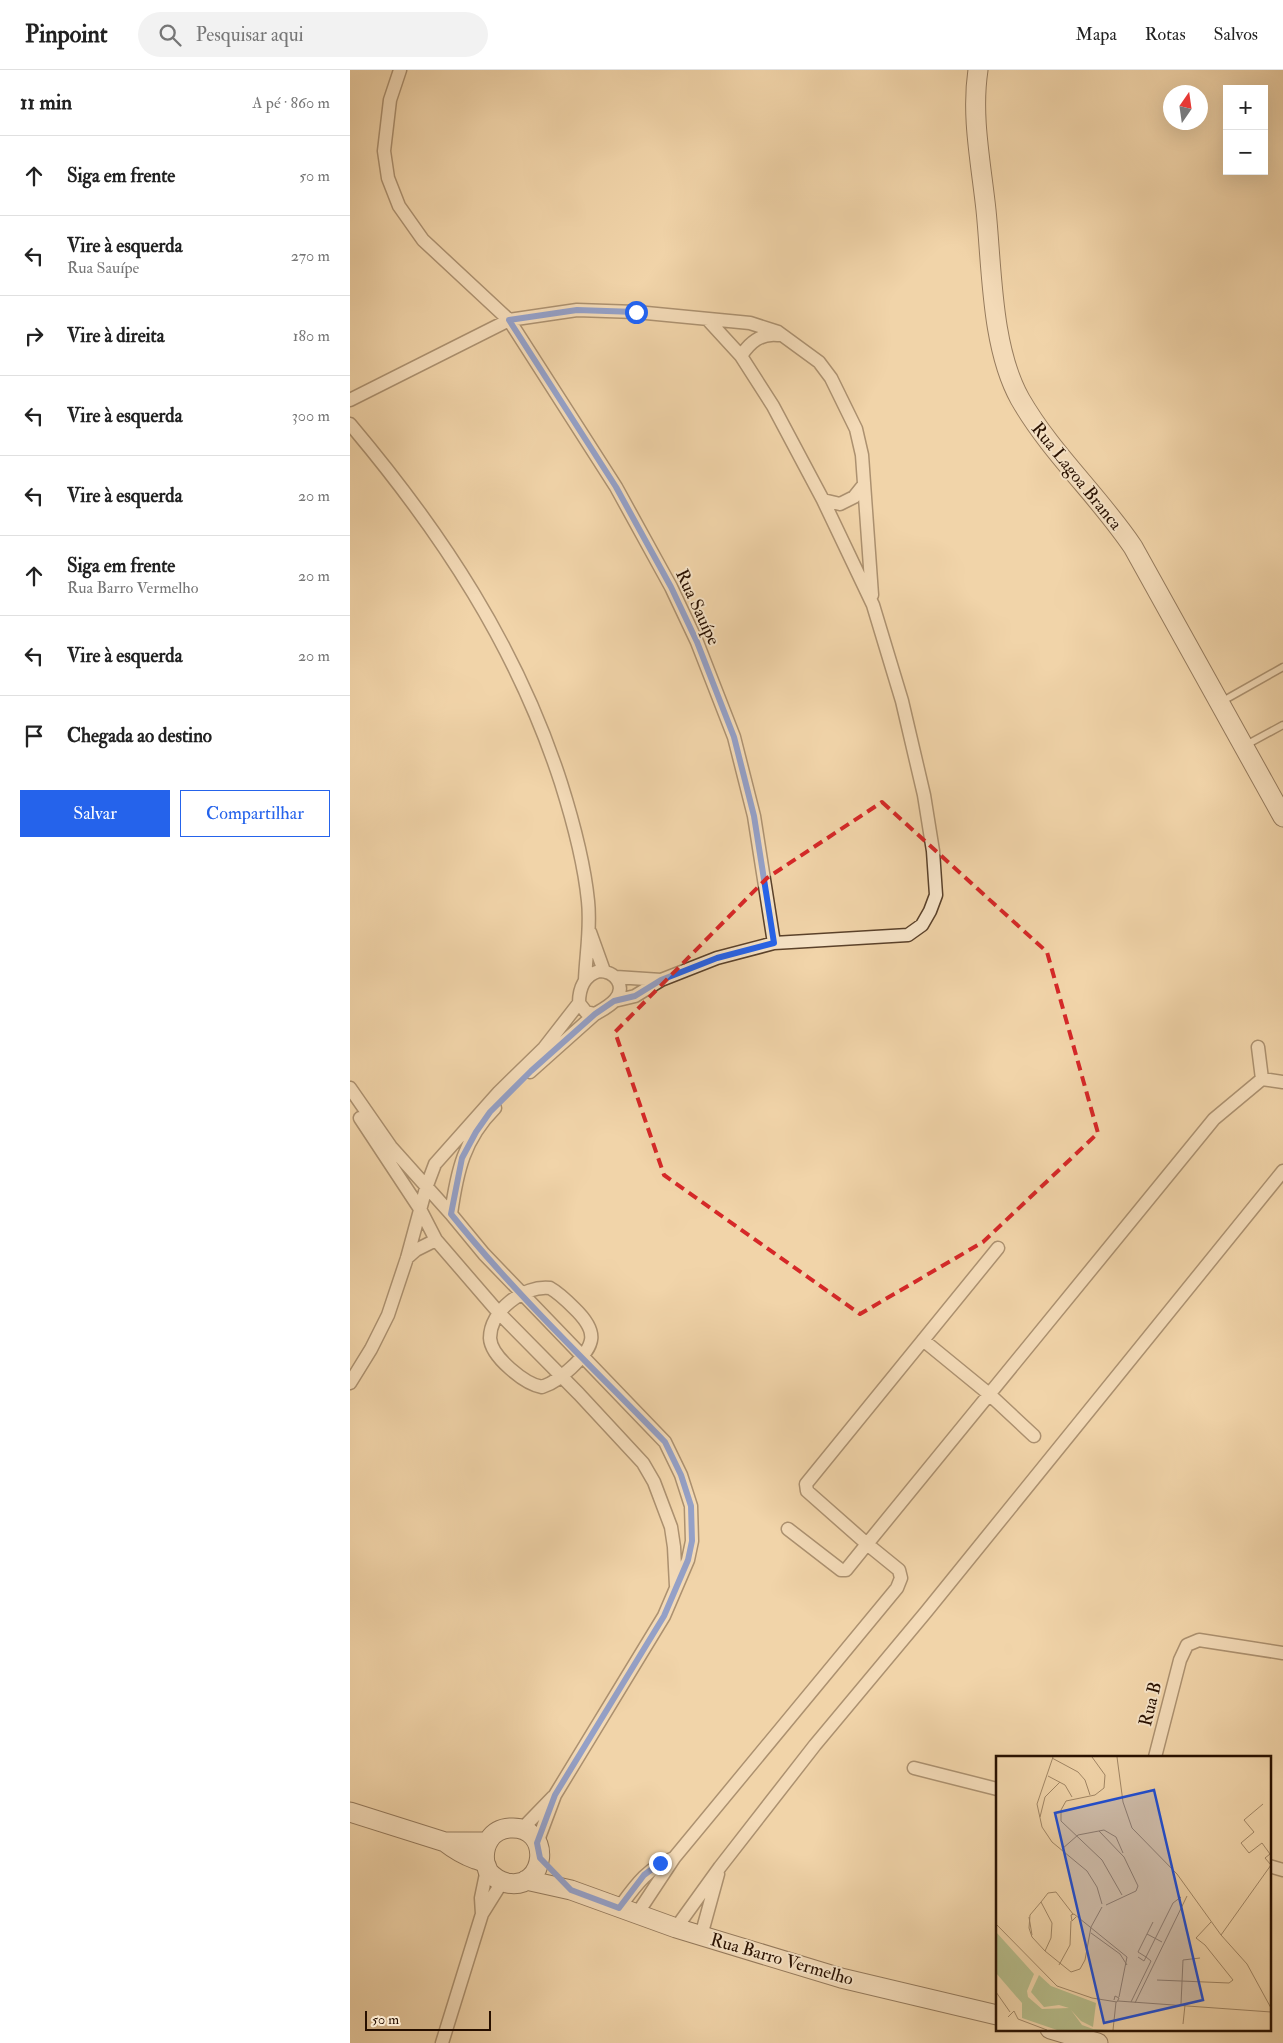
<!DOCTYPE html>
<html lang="pt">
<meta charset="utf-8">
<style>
body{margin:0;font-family:"IM FELL Double Pica",serif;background:#f2f2f2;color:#222}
.controls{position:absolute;right:15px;top:15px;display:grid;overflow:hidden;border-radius:0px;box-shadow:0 5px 20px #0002}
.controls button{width:45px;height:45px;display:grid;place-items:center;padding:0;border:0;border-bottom:1px solid #e0e0e0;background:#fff;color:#222;font:25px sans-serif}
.compass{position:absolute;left:813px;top:15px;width:45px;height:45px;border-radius:50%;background:#fff;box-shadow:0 5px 20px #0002;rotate:13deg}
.scale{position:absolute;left:15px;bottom:12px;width:126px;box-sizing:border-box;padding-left:5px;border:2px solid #281000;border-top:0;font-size:14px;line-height:18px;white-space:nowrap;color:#281000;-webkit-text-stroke:4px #f6e3c7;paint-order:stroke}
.stop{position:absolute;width:15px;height:15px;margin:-11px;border:4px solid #2563eb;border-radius:50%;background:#fff}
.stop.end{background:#2563eb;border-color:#fff;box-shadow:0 1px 5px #0008}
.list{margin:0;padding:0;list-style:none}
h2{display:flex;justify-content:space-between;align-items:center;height:65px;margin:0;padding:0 20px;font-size:21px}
h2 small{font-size:16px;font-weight:400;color:#767676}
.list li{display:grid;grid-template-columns:32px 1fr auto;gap:15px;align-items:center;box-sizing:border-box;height:80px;padding:0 20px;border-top:1px solid #e0e0e0}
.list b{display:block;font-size:19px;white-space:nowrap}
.list p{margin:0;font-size:16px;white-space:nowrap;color:#767676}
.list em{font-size:16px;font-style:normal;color:#767676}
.actions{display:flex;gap:10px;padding:15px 20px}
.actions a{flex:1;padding:11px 0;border:1px solid #2563eb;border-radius:0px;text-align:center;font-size:18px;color:#2563eb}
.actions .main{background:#2563eb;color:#fff}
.icon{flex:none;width:28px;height:28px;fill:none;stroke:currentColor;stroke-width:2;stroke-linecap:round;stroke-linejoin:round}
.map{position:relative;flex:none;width:933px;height:1973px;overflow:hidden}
header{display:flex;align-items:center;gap:30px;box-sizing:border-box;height:70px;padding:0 25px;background:#fff;border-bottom:1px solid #e0e0e0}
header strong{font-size:24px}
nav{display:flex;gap:28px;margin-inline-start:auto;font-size:18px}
.search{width:350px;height:45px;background:#f2f2f2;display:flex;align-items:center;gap:12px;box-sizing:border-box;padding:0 18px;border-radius:28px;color:#767676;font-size:19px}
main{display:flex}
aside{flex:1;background:#fff}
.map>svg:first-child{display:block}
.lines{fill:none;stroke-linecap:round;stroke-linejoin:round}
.lane-casing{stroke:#5a412a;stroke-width:9}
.street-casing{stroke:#5a412a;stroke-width:15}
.secondary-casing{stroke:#281000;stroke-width:21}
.lane{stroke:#f6e3c7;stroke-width:6}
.street{stroke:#f6e3c7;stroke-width:12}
.secondary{stroke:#f6e3c7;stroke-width:19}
.route{stroke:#2563eb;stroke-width:6}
.marked{fill:none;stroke:#d62828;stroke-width:4;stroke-dasharray:10 6;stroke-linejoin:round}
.labels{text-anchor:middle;stroke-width:4;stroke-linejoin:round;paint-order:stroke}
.street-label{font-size:18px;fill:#281000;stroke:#f6e3c7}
.inset-road{fill:none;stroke:#a18665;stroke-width:1}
.view{fill:#1d4ed8;fill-opacity:0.15;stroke:#1d4ed8;stroke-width:2.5}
.inset-edge{fill:none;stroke:#281000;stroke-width:2.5}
</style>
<header>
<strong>Pinpoint</strong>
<div class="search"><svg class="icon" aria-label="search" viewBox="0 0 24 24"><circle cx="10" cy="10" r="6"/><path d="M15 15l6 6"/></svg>Pesquisar aqui</div>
<nav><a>Mapa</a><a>Rotas</a><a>Salvos</a></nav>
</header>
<main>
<aside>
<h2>11 min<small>A pé · 860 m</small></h2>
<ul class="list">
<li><svg class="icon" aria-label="ahead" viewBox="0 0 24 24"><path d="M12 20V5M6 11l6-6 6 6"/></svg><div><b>Siga em frente</b></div><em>50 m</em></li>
<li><svg class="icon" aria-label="left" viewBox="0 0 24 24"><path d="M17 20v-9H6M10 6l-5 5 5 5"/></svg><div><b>Vire à esquerda</b><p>Rua Sauípe</p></div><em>270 m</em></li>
<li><svg class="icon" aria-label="right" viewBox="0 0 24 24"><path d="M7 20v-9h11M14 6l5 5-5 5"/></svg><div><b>Vire à direita</b></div><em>180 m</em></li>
<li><svg class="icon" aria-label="left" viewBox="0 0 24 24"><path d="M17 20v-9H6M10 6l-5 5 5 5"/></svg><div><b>Vire à esquerda</b></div><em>300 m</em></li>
<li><svg class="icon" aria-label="left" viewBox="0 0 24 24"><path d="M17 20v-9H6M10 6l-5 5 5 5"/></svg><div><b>Vire à esquerda</b></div><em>20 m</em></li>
<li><svg class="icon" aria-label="ahead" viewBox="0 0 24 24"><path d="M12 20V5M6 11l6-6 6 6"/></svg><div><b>Siga em frente</b><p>Rua Barro Vermelho</p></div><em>20 m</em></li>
<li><svg class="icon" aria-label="left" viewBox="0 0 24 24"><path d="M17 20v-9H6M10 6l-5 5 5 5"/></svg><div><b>Vire à esquerda</b></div><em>20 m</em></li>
<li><svg class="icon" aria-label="arrive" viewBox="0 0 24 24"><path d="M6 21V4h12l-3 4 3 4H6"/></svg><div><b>Chegada ao destino</b></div></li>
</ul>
<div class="actions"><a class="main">Salvar</a><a>Compartilhar</a></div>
</aside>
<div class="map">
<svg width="933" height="1973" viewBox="0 0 933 1973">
<rect width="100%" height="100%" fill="#f1d4a9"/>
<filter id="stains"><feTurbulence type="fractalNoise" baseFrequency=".004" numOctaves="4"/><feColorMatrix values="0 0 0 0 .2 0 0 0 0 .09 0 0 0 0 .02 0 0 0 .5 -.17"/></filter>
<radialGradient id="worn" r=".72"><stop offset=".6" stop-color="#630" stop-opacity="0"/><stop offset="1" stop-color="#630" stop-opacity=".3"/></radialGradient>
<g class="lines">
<defs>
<path id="lane" d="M871 632 933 597
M896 675 933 655"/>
<path id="street" d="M50 0 40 30 34 81 38 108 49 136 73 170 159 250 266 417 321 517 347 572 384 667 404 746 424 873
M391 286C400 272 411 263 428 265
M0 330 159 250 227 240 286 242 400 253 428 262 469 292 481 308 506 359 512 385 522 525
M0 354C92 463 167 577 211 713 223 751 234 791 238 831 241 858 236 884 235 910
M473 430 490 434 504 427 512 417
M240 862 254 901
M249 901C265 901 277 916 265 930 260 936 252 940 245 944L236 942 229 933C229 918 235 905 249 901Z
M266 907 311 910
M264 931 285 926 311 910 367 888 424 873 558 865 572 855 580 841 586 825 583 781 574 725 552 631 523 535 473 430 423 336 391 286 358 250
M908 977 912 1009
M180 1002 245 944
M0 1018 41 1077 101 1144 134 1184 315 1372 331 1405 341 1436 342 1471 338 1490 314 1546 205 1725 187 1773
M10 1048 70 1139 86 1170 149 1243 229 1324 293 1393 304 1412 321 1457 324 1477 326 1516
M101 1144C107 1101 114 1069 145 1038
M57 1188 66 1180 86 1170
M200 1218C209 1223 216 1230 224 1238 249 1262 246 1275 221 1298 212 1306 204 1313 192 1317 175 1314 141 1287 140 1268 140 1241 173 1215 200 1218Z
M573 1270 639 1324 684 1366
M0 1313 21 1279 38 1245 57 1188 76 1118 85 1094 149 1022 194 978 229 933
M438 1459 491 1500H496L517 1474 457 1421 456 1414 648 1178
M805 1687 830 1590 837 1575 849 1570 933 1583
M564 1698 647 1719
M172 1759 203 1727
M919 1796 933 1800
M269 1838C285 1816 298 1797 324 1788
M132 1844 131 1828 137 1799
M287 1844 324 1788 547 1518 551 1508 549 1500 517 1474 864 1049 912 1009 933 1012
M326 1858 370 1797 465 1675 576 1542 933 1101
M351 1866 368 1804
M92 1973 132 1844 152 1812"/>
<path id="secondary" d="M628 0C621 46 631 93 636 140 642 198 641 277 670 329 701 383 748 425 783 477L933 747
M0 1742 95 1772H137
M95 1772C104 1779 114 1785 125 1789 128 1790 133 1791 135 1794 137 1796 137 1798 138 1801 143 1807 149 1811 157 1813 197 1821 203 1755 160 1758 141 1759 132 1776 135 1793
M176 1810 221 1820 326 1858 491 1908 647 1945
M700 1959 748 1973"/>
</defs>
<!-- lane casing -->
<use href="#lane" class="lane-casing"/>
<!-- street casing -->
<use href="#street" class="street-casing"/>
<!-- secondary casing -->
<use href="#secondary" class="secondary-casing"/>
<!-- lane -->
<use href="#lane" class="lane"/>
<!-- street -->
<use href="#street" class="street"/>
<!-- secondary -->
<use href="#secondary" class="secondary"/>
</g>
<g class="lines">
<!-- route -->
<path class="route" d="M286 242 227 240 159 250 266 417 321 517 347 572 384 667 404 746 424 873 367 888 311 910 285 926 264 931 245 944 181 1001 140 1042 126 1062 112 1088 101 1144C166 1225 242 1297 315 1372L331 1405 341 1436 342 1471 338 1490 314 1546 205 1725 187 1773 190 1788 221 1820 269 1838 294 1805 310 1793"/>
</g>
<!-- marked area -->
<path d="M0 0H933V1973H0ZM532 732 697 882 748 1063 633 1172 510 1244 314 1105 265 962 417 808Z" fill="#f1d4a9" fill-opacity=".55" fill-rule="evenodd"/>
<path class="marked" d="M532 732 697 882 748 1063 633 1172 510 1244 314 1105 265 962 417 808Z"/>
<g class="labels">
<!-- street labels -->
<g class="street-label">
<text transform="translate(727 406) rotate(51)" y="6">Rua Lagoa Branca</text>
<text transform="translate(348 537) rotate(65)" y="6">Rua Sauípe</text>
<text transform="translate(800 1634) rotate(-76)" y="6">Rua B</text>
<text transform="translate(432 1889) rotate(16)" y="6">Rua Barro Vermelho</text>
</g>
</g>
<!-- overview -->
<g transform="translate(646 1686)">
<rect width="275" height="275" fill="#f1d4a9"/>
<path d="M0 176 38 218 31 235 32 241 46 253 73 252 63 249 48 251 35 236 43 219 55 230 100 247 97 271 85 265 75 254 86 269 97 273 113 274H61L26 262V247L0 217Z" fill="#b6bd8b"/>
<path class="inset-road" d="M57 1 41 48 46 71 56 86 91 115 101 131 106 148M96 1 109 19 108 32 99 39 70 45 65 54V65L106 104 126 139M121 1 127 46 136 72 181 118 225 179 251 208 275 252M56 2 82 16 89 24 94 39M52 20 69 29 76 41M267 48 248 64 258 76 245 87 253 97 266 87 274 98 269 102 275 109M44 61 49 41 64 26M103 75 128 101 142 130 140 135 110 149M66 93 82 79 108 74 120 81 127 97M45 146 34 159 33 172 36 181 49 195M77 158 60 136 52 137 45 146 56 167 55 182 49 195 75 216 84 213 89 204 95 171 106 151M33 161 36 179M80 161 76 165 75 159 78 158 131 201 123 241M0 168 61 230 96 242 121 246 123 242 119 240 118 244M95 177 124 198 131 209M151 178 166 186M225 179 275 109M142 201 148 205 150 201 142 196 157 166M63 209 74 189 75 165M161 224 233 227 237 224 209 189 200 182 215 166M0 236 14 256M122 245 275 256M135 246 155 205 150 201 177 147 185 141M139 247 191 140M185 248 187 204 204 202M12 261 18 255 22 263M22 263 51 274M187 268 189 249M117 274 120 246"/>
<path class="view" d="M158 34 207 244 108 267 59 57Z"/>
<rect width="275" height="275" class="inset-edge"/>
</g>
<rect width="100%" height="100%" filter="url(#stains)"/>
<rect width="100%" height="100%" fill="url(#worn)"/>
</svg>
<div class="controls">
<button>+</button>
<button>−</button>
</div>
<svg class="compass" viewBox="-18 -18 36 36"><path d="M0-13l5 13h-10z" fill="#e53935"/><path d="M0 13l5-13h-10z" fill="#767676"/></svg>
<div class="scale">50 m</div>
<div class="stop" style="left:286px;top:242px"></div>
<div class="stop end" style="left:310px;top:1793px"></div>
</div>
</main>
